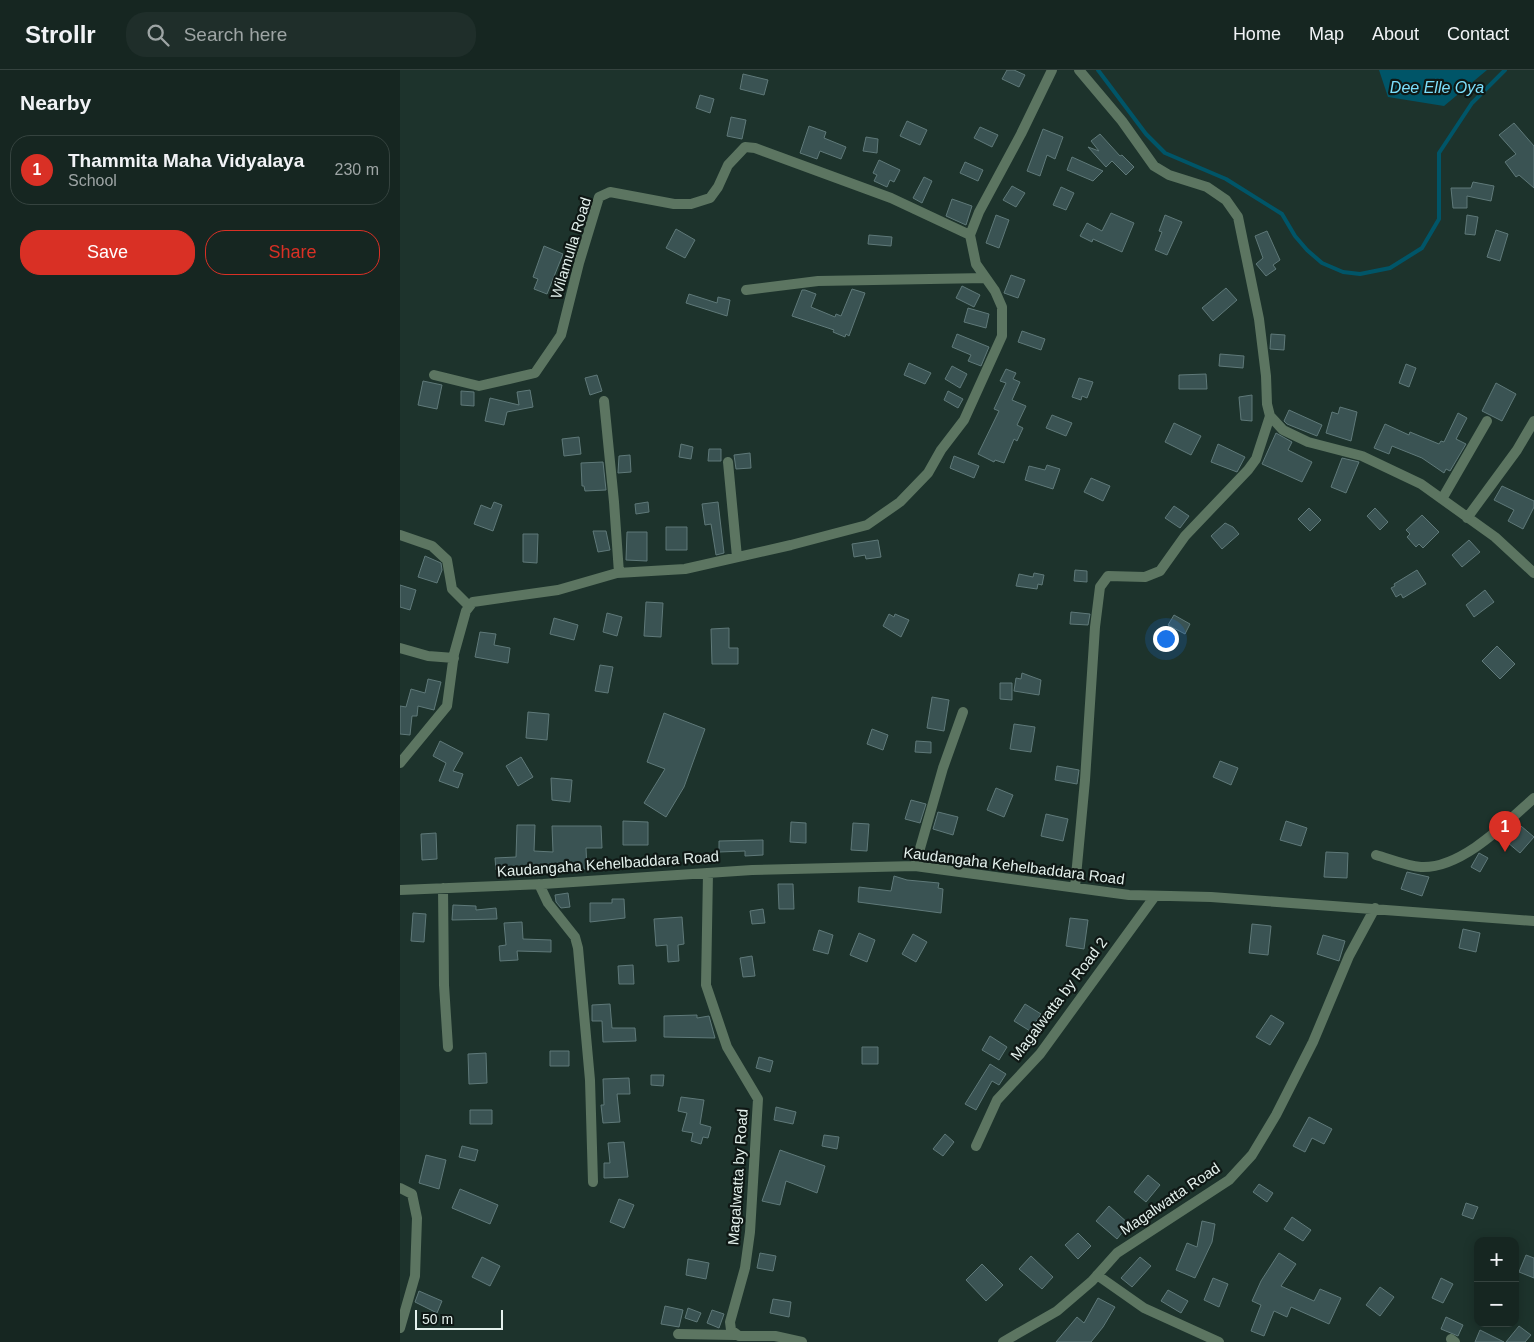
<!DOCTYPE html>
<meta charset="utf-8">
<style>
body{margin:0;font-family:Arial,sans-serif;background:#1f2e2a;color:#f1f3f6}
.controls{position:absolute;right:15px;bottom:15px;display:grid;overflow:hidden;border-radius:10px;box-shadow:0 2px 12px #0003}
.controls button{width:45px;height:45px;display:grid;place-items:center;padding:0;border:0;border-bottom:1px solid #35433f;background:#162621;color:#f1f3f6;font:25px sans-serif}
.scale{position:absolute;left:15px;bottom:12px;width:88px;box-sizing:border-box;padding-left:5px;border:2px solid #e4f1ed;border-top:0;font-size:14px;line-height:18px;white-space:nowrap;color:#e4f1ed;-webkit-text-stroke:4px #0f1815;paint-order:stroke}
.you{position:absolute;left:765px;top:568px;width:18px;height:18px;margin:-12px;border:4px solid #fff;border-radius:50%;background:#1a73e8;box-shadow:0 0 0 8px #1a73e833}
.badge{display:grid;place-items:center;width:32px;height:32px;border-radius:50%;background:#d93025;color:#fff;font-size:16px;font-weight:700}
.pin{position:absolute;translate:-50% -41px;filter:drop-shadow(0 1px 2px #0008)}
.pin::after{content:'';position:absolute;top:26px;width:18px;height:15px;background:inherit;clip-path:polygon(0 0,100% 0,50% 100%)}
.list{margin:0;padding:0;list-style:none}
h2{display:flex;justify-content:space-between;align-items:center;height:65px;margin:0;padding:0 20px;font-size:21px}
h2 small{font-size:16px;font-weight:400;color:#9ea5a5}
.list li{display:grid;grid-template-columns:32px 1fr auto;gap:15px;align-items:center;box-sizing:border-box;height:70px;margin:0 10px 10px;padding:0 10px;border:1px solid #35433f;border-radius:20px}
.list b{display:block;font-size:19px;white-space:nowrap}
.list p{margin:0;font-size:16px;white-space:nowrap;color:#9ea5a5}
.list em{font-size:16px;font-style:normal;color:#9ea5a5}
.actions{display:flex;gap:10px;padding:15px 20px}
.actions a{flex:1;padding:11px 0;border:1px solid #d93025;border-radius:20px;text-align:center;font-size:18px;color:#d93025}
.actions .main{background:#d93025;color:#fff}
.icon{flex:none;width:28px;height:28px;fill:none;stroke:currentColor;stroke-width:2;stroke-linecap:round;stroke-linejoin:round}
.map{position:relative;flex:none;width:1134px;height:1272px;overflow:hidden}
header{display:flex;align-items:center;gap:30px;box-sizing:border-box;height:70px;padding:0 25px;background:#162621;border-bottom:1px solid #35433f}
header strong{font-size:24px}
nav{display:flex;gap:28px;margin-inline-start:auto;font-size:18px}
.search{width:350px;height:45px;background:#1f2e2a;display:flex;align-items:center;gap:12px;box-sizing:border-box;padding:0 18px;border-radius:20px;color:#9ea5a5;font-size:19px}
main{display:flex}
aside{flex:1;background:#162621}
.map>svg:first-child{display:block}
.water{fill:#005568}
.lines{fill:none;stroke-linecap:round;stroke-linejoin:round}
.stream{stroke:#005568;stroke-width:4}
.building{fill:#3a5353;stroke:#5f7979}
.minor{stroke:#5c7561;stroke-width:10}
.labels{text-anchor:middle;stroke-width:4.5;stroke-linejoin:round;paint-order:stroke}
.street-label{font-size:15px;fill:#e4f1ed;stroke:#0f1815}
.water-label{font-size:16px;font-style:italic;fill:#7ddffc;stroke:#0f1815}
</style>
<header>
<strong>Strollr</strong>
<div class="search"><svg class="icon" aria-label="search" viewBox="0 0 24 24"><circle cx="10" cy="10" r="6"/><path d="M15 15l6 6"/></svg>Search here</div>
<nav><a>Home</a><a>Map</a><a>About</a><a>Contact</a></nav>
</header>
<main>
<aside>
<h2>Nearby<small></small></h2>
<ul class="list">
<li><span class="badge">1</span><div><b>Thammita Maha Vidyalaya</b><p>School</p></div><em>230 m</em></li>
</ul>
<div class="actions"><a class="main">Save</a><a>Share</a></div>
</aside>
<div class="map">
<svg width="1134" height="1272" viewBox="0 0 1134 1272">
<rect width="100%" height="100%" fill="#1d332c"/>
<!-- water -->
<path class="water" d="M979 0H1087L1044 36 988 27Z"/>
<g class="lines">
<!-- stream -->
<path class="stream" d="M698 0 746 64 765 83 826 109 882 144 895 166 907 180 922 193 943 202 960 204 990 198 1022 178 1039 149V83L1072 33 1105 0"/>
</g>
<!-- building -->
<path class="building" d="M607 0H614L625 5 619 17 602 9Z
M343 4 368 10 364 25 340 19Z
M300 25 314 29 310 43 296 38Z
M331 47 346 50 342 69 327 66Z
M507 51 527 60 520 75 500 66Z
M1114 53 1134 76V118L1119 105 1116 107 1105 92 1116 84 1099 65Z
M409 56 426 62 424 68 446 77 441 89 420 81 417 89 400 83Z
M580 57 598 65 592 77 574 68Z
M643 59 663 67 655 89 647 85 640 106 627 101Z
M700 64 720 86 722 85 734 97 726 105 712 91 706 97 688 77 699 81 691 71Z
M466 67 478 69 477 83 463 81Z
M672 87 703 101 693 111 667 100Z
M479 90 500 100 494 112 490 110 487 117 474 111 477 105 473 103Z
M565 92 583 100 578 111 560 103Z
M524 107 532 111 522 133 513 128Z
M1073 112 1094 116 1091 131 1067 126V138H1053L1051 118H1071Z
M612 116 625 123 616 137 603 130Z
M661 117 674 123 666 140 653 135Z
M552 129 572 136 566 155 546 146Z
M711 143 734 153 722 182 693 169 692 172 680 166 687 153 702 161Z
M596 145 609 150 599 178 586 173Z
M765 145 782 152 767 185 755 180 762 162 759 161Z
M1067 145 1078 147 1075 165 1065 164Z
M276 159 295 170 285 188 266 178Z
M1096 160 1108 164 1100 191 1087 187Z
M867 161 880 190 873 195 876 199 866 206 856 194 863 188 855 166Z
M469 165 492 167 491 176 468 174Z
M144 176 163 184 147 224 134 219 138 209 133 207Z
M611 205 625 210 618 228 604 223Z
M562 216 580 225 574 237 556 228Z
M826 218 837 230 813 251 802 238Z
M452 219 465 223 449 266 446 264 445 267 433 262 434 260 392 246 402 220H405L416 224 411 237 435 247 436 244 441 246Z
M289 224 317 233 318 227 330 230 327 246 286 233Z
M568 238 589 244 586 258 564 252Z
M622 261 645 269 641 280 618 272Z
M557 264 589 277 581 296 568 291 571 285 552 277Z
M871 264 885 265 884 280 870 279Z
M820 284 844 286 843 298 819 296Z
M509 293 531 303 525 314 504 305Z
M1006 294 1016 298 1009 317 999 313Z
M552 296 567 304 560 318 545 309Z
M606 299 616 303 613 309 620 312 612 330 626 336 617 355 623 358 617 371 614 369 604 393 595 390 594 392 578 384 599 341 594 339 606 313 600 311Z
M806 304 807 319H779V305Z
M197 305 202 321 190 325 185 308Z
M679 308 693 312 687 328 682 326 681 330 672 327Z
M23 311 42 315 37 339 18 335Z
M1096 313 1116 324 1102 351 1082 341Z
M130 320 133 337 107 342 104 355 85 351 90 328 119 335 117 322Z
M61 321 74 322V336L61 335Z
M548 321 563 329 558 338 544 330Z
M852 325V351L841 350 839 327Z
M940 337 957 342 951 371 926 363 932 342 938 344Z
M889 340 922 355 917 366 887 354 884 351Z
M1058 343 1067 348 1056 369 1066 374 1050 401 1046 399 1044 403 1022 388 992 376 989 384 974 378 985 354 1009 365 1010 362 1039 374 1041 371 1044 372Z
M652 345 672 353 666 366 646 358Z
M774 353 801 366 791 385 765 372Z
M876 363 892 372 888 380 912 392 902 412 862 394Z
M179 367 181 384 164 386 162 369Z
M281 374 293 377 291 389 279 387Z
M818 374 845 387 837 402 811 392Z
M309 379H321V391H308Z
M350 383 351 398 336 399 334 385Z
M230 385 231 402 218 403 219 386Z
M554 386 579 396 574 408 550 398Z
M942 388 959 392 946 423 931 417Z
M203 392 206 420 185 421 184 416H182L181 393Z
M647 395 660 399 653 419 625 410 629 396 645 400Z
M691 408 710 416 703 431 684 422Z
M1102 416 1134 431V437L1123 459 1108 451 1114 440 1094 430Z
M94 432 102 435 93 461 74 454 81 435 91 439Z
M248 432 249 442 236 444 235 434Z
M318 432 324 483 316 485 311 454 305 455 302 434Z
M774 436 789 446 780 458 765 448Z
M909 438 921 450 910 461 898 449Z
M975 438 988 452 980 460 967 446Z
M1022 445 1039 462 1023 478 1019 474 1016 477 1007 467 1010 464 1006 460Z
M825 453 833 457 839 464 822 479 811 466Z
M266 457H287V480H266Z
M193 461H206L210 480 198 482Z
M227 462H247V491L226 490Z
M123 464H138L137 493 123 492Z
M478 470 481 487 466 489 465 485 454 487 452 474Z
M1069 470 1080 482 1062 497 1052 485Z
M25 486 41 493 42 500 37 513 18 507Z
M675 500 687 501V512L674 511Z
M1017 500 1026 514 1003 528 1001 524 996 527 991 518 995 516 994 514Z
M634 503 644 505 642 515 638 514 637 519 616 516 619 504 633 507Z
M0 515 16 520 10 540 0 537Z
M1085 520 1094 532 1074 547 1066 535Z
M246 532 263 533 261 567 244 566Z
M671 542 690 544 688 555 670 554Z
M207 543 222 547 217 566 203 562Z
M489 544 494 547 495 544 509 550 501 567 483 556Z
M774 545 790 554 785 564 768 555Z
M154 548 178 555 174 570 150 564Z
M329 558V578H338V594H312L311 559Z
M80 562 96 564 94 575 110 578 108 593 75 587Z
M1097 576 1115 594 1100 609 1082 591Z
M200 595 213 597 208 623 195 621Z
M622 603 641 610 639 625 614 621 616 608 621 609Z
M28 609 41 612 34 640 18 636 17 646H12L10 665 0 664V636L6 637 11 619 25 623Z
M600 613H612V630L600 629Z
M532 627 549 630 544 661 527 658Z
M128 642 149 644 147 670 126 668Z
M264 643 305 659 284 717 266 747 244 733 265 699 247 692Z
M614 654 635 657 631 682 610 679Z
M472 659 488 665 483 680 467 674Z
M40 671 63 683 53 701 63 704 58 718 39 711 46 693 33 686Z
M516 671 531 672V683L515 682Z
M121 687 133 707 118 716 106 696Z
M820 691 838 698 831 715 813 707Z
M657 696 679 700 677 714 655 710Z
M151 708 172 710 170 732 152 730Z
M596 718 613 725 604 747 587 740Z
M511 730 526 734 520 753 505 749Z
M538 742 558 747 553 765 533 759Z
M646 744 668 749 663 771 641 766Z
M223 751 248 752V775H223Z
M886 751 907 758 901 776 880 770Z
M391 752 406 753V773L390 772Z
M453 753 469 754 467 781 451 780Z
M117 755H135L134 781 153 782 152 756H201L202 778H186L187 799 96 800 95 788 116 787Z
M1121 756 1134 767 1120 783 1107 772Z
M36 763 37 789 22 790 21 764Z
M363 770V785L345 786V781L319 782V771Z
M926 782 948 783 947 808 924 807Z
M1079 783 1088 788 1080 802 1071 797Z
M1007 802 1029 807 1022 826 1001 819Z
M494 806 507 810 539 813 538 818 543 819 541 843 458 832 459 817 491 821Z
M378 814H393L394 839H379Z
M168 823 170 837 161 838 156 832 155 825Z
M212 829H224L225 848 190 852V833H212Z
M53 835 76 836V840L96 838 97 849 52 850Z
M363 839 365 853 352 854 350 841Z
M13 843 26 844 24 872 11 871Z
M282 847 284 874 278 875 279 891 268 892 267 875 256 876 254 849Z
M670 848 688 850 684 879 666 876Z
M122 852 123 869 151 870V882L117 881 118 890 100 891 99 876 106 875 104 853Z
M852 854 871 856 868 885 849 883Z
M1063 859 1080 863 1076 882 1059 878Z
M419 860 433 865 428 884 413 880Z
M459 863 475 870 467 892 450 885Z
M513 864 527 872 516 892 502 884Z
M923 865 945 871 939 891 917 884Z
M352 886 355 906 343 907 340 888Z
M233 895 234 914H219L218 896Z
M210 934 212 958H235L236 971 203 972 202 951H192V935Z
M625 934 641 944 630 961 614 951Z
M297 945V948L309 946 315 968 264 967V946Z
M871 945 884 953 870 975 856 967Z
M590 966 607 977 599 990 582 980Z
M462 977H478V994H462Z
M150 981H169V996H150Z
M86 983 87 1013 69 1014 68 984Z
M359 987 373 991 370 1002 356 998Z
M590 994 606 1004 599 1015 592 1011 576 1040 565 1034Z
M251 1005H264L263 1016 251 1015Z
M229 1008 230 1024H217L220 1052 203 1053 201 1035H204L203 1009Z
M281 1027 304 1030 300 1054 311 1057 308 1068 303 1067 301 1074 291 1071 293 1063 282 1061 287 1043 278 1041Z
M376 1037 396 1042 393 1054 374 1050Z
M70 1040H92V1054H70Z
M909 1047 932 1059 924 1074 912 1068 905 1082 893 1076Z
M545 1064 554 1072 543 1086 533 1079Z
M424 1065 439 1067 437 1079 422 1076Z
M224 1072 228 1107 204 1108V1093H210L208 1073Z
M62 1076 78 1080 75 1091 59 1087Z
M380 1080 425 1096 417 1123 386 1111 380 1135 362 1131Z
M26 1085 46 1090 39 1119 19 1113Z
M748 1105 760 1115 746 1132 734 1122Z
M859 1114 873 1123 867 1132 853 1122Z
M60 1119 98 1135 90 1154 52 1138Z
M219 1129 234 1135 224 1158 210 1152Z
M1066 1133 1078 1137 1073 1149 1062 1145Z
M709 1136 729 1154 717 1169 696 1151Z
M892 1147 911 1160 903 1171 884 1159Z
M802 1151 815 1154 812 1172 795 1208 776 1200 787 1173 797 1177Z
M678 1163 691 1176 678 1189 665 1175Z
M360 1183 376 1186 373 1201 357 1198Z
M879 1183 896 1194 881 1216 914 1231 920 1219 941 1228 929 1254 891 1237 887 1247 874 1241 864 1266 851 1261 861 1235 852 1231 861 1211Z
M1126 1185 1134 1188V1208L1119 1202Z
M631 1186 653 1207 642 1219 619 1199Z
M82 1187 100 1196 90 1216 72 1207Z
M740 1187 751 1196 732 1217 721 1208Z
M288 1189 309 1193 306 1209 286 1205Z
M582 1194 603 1215 586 1231 566 1210Z
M813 1208 828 1214 819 1237 804 1230Z
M1041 1208 1053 1214 1043 1233 1032 1228Z
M980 1217 994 1227 980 1246 966 1235Z
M768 1220 788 1231 781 1243 761 1231Z
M19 1221 42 1231 37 1243 15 1232Z
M698 1228 715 1237 703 1257 691 1272H656L677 1247 684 1253Z
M373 1229 391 1232 389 1247 370 1243Z
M265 1236 283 1240 279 1257 261 1254Z
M288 1238 301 1243 297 1252 285 1248Z
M312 1240 324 1244 319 1258 307 1253Z
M1046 1247 1063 1255 1058 1266 1041 1259Z
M1119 1256 1131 1265 1125 1272H1106Z
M1080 1260 1104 1272H1075Z"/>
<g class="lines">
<!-- minor -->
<path class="minor" d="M679 0 722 51 754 96 769 105 807 117 826 130 838 147 859 249 866 306 867 334 870 346 883 360 908 372 962 386 1021 414 1095 467 1134 503
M346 220 418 211 586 208
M34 305 79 316 135 303 161 265 179 193 199 127 210 122 274 134H291L310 128 318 117 328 95 345 77 355 78 491 128 570 165
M204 331 214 432 219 503
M328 392 337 487
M1042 429 1087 351
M1067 448 1117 380 1134 351
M0 465 32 476 47 490 52 519 69 536
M0 578 28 586 54 588
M0 693 47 636 54 584 66 541 73 532 158 520 217 503 285 499 391 475 467 455 500 432 528 403 541 380 564 350 602 266V237L595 221 576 194 570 165 579 142 621 64 652 0
M976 785C990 789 1006 796 1021 797 1061 799 1106 753 1134 728
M515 796 543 698 563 642
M308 803 306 915 327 977 358 1029 350 1162 345 1198 330 1252 331 1260 339 1266H375L402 1272
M139 814 148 833 175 867 178 878 190 1010 193 1112
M675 817 685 710 695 557 700 517 708 506 745 507 760 501 785 466 848 400 856 389 870 346
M43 818 44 915 48 977
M0 820 143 814 352 800 515 796 729 825 811 827 1134 851
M576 1076 597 1030 640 984 755 826
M0 1118 12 1124 17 1148 15 1206 0 1258
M697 1205 744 1238 819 1272
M278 1264 335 1265
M1051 1269 1055 1272
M603 1272 657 1241 692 1211 717 1183 829 1110 852 1085 876 1045 913 972 949 886 975 838"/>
</g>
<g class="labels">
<!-- street labels -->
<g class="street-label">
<text transform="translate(171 178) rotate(-73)" y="5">Wilamulla Road</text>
<text transform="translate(208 794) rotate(-4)" y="5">Kaudangaha Kehelbaddara Road</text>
<text transform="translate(614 796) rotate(7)" y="5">Kaudangaha Kehelbaddara Road</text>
<text transform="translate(659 929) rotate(-53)" y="5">Magalwatta by Road 2</text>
<text transform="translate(338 1107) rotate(-86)" y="5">Magalwatta by Road</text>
<text transform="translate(770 1129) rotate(-34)" y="5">Magalwatta Road</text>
</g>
<!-- water labels -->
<g class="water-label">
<text x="1037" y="23">Dee Elle Oya</text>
</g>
</g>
</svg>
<div class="controls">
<button>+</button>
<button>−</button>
</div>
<div class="scale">50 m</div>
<div class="you"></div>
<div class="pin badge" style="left:1105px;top:782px">1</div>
</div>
</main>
